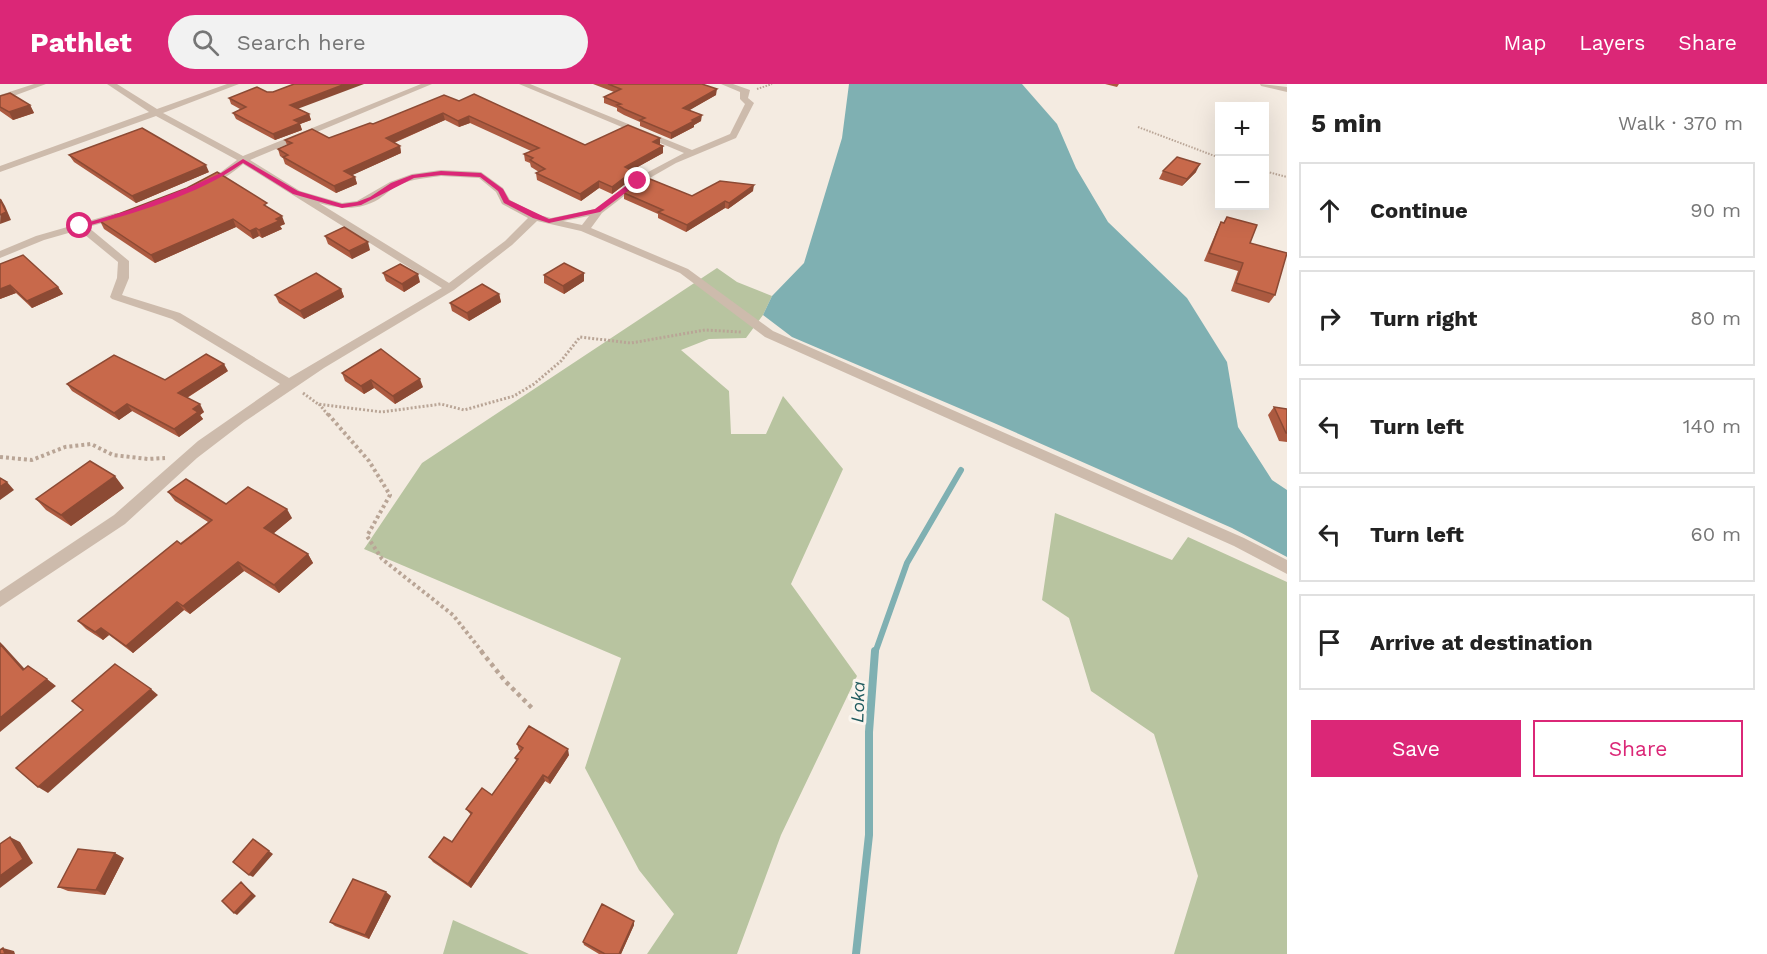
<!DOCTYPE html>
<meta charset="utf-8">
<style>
body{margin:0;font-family:"Work Sans",sans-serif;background:#f2f2f2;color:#222}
.controls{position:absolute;right:18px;top:18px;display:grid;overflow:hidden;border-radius:0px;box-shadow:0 6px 24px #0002}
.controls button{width:54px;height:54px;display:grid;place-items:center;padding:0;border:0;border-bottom:2px solid #e0e0e0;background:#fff;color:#222;font:30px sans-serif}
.stop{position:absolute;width:18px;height:18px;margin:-14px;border:4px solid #db2777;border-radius:50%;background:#fff}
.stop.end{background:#db2777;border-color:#fff;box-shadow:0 2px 6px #0008}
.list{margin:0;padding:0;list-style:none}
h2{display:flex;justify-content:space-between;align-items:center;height:78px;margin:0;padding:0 24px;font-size:26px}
h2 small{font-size:20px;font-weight:400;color:#767676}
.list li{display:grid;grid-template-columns:39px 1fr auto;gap:18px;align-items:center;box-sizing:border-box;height:96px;margin:0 12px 12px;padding:0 12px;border:2px solid #e0e0e0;border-radius:0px}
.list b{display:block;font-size:22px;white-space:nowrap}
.list em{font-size:20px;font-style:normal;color:#767676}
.actions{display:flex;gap:12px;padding:18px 24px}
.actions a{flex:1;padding:14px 0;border:2px solid #db2777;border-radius:0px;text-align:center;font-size:21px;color:#db2777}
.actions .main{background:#db2777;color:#fff}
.icon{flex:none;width:33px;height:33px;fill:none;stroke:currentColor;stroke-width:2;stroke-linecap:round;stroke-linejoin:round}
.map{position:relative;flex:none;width:1287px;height:870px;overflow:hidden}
header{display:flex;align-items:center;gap:36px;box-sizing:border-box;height:84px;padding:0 30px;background:#db2777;color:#fff}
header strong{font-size:28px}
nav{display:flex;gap:33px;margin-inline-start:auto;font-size:21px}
.search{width:420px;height:54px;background:#f2f2f2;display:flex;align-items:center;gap:15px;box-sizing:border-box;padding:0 21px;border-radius:33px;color:#767676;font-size:22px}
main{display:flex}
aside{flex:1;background:#fff}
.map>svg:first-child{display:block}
.green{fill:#b8c4a0}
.water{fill:#7fb0b2}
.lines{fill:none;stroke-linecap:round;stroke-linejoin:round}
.stream-far1{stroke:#7fb0b2;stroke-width:6}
.stream{stroke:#7fb0b2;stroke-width:8}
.path-far3{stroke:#b9a596;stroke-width:2;stroke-dasharray:1.5 1.5;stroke-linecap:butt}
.path-far2{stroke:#b9a596;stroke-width:3;stroke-dasharray:2 2;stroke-linecap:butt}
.path-far1{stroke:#b9a596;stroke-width:4;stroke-dasharray:3 3;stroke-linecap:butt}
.path{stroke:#b9a596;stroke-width:4.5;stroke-dasharray:4 4;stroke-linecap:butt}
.minor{fill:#cdbbac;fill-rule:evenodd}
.wall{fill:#ac5a40}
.shaded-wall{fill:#8c4a34}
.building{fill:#c8694b;stroke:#8c4a34;stroke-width:1.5}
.route{fill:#db2777}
.labels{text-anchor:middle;stroke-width:6;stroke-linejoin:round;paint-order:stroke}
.water-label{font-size:18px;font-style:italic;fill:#1f5a5e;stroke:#fbf5ee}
</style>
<header>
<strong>Pathlet</strong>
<div class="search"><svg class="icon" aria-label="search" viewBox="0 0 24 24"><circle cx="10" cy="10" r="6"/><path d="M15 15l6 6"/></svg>Search here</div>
<nav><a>Map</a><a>Layers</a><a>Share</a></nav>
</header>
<main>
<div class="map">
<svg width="1287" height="870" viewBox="0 0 1287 870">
<rect width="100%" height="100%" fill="#f4ebe1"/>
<!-- green -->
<path class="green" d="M717 184 737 198 772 212 763 231 746 254 709 255 681 266 729 307 731 350H766L783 312 843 385 791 500 857 592 781 751 737 870H647L674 830 639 786 585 684 621 574 364 465 422 379Z
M1055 429 1172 476 1188 453 1287 498V870H1174L1198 792 1154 650 1091 607 1069 534 1042 516Z
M453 836 529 870H443Z"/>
<!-- water -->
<path class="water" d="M849 0H1022L1057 40 1076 84 1108 138 1187 214 1227 278 1238 343 1272 396 1287 406V473L1232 444 994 339 792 253 763 231 772 212 804 179 842 54Z"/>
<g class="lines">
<!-- stream-far1 -->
<path class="stream-far1" d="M875 569 907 479 961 386"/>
<!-- stream -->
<path class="stream" d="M856 870 869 751V648L875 567"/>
<!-- path-far3 -->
<path class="path-far3" d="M757 5 772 0
M1138 43 1220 74
M1264 87 1287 93"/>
<!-- path-far2 -->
<path class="path-far2" d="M303 309 318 320 382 328 441 320 464 326 514 312 534 300 561 277 580 253 631 259 705 246 741 248
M319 320 329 332"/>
<!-- path-far1 -->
<path class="path-far1" d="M328 330 369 377 390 411 367 452 382 475 453 531 483 569
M0 373 32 376 65 363 91 360 113 371 148 375 165 374"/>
<!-- path -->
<path class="path" d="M481 567 505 597 532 624"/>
<!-- minor -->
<path class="minor" d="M34 0H46L0 17V11Z
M107 0H117L157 25 227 0H239L163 29 243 72 421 0H432L250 76 300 107 342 119 357 117 390 98 412 90 441 86 481 88 503 104 510 116 539 131 551 134 595 125 635 95 684 69 519 0H530L692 66 730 50 745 20 740 15V8L721 0H733L750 6 748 14 754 19 736 54 676 79 641 99 602 129 591 144 688 185 773 247 1244 454 1287 476V490L1234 462 765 253 680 189 581 147 537 137 512 161 454 206 324 284 244 338 197 374 125 440 0 523V507L114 431 198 357 280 300 172 235 112 215 110 213 117 194 118 178 79 146 44 156 0 174V167L36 152 116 129H124V133L88 143 129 177V194L122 211 180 229 289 294 442 204 243 80C232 89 216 102 201 101V97L221 88 237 76 156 32 0 88V82L149 28ZM441 92 479 94 496 108 502 120 528 134 505 157 449 199 319 119C340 125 359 127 379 115 386 110 392 104 399 101 412 95 426 94 441 92ZM589 132 582 141 563 137Z
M1260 0 1287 3V8L1261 2Z"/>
</g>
<!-- wall -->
<path class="wall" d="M593 0H702L716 11 689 26 701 37 694 41V43L671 55 640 42V38L624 31 617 27V24L604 19V13L614 8Z
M1105 0H1119L1117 3Z
M0 12 30 21 34 29 13 36 0 27Z
M229 14 299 25 309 30 311 36 300 40 302 46 275 56 236 35 233 29 240 25 231 20Z
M459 17 585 61H660L663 69 632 86 633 94 612 110 599 104 581 117 537 96 536 89 539 88 531 83 530 79 525 77 524 70 531 67 470 39 459 43 445 36 394 59 400 62 401 69 352 91 355 93 357 100 336 109 285 80 283 74 280 72 278 65 287 61 285 56 329 54 373 40Z
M69 71 209 88 136 119 74 78Z
M1163 87 1196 88 1182 102 1159 95Z
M753 107 728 125 725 124 686 148 658 134V130L624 115V109L692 112Z
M269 124 285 140 280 142 282 145 262 154 259 152 253 155 236 143 155 179 104 145 100 137Z
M1227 133 1250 159 1275 211 1269 219 1231 207 1238 187 1204 177 1217 146 1221 138 1223 139Z
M325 152 370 166 352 175 328 160Z
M0 180 58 203 63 210 32 224 16 209 0 215Z
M383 189 420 198 404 208 386 197Z
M584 189V197L564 210 544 199V191Z
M341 205 344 213 304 235 279 219 275 211Z
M499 210 501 218 469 237 452 227 450 219Z
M228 287 187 314 204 328 200 331 203 335 179 353 132 327 119 336 72 307 67 300 165 296Z
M342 289 423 303 395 320 374 304 364 310 345 297Z
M1274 323 1287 325V358L1279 357 1268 331Z
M124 404 71 442 46 426 36 415Z
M168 408 292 434 273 450 308 470 313 479 279 509 244 487 190 530 184 526 133 569 109 551 103 556 86 545 78 537 208 438 175 417Z
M517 660 569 671 550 700 545 697 471 804 433 778 429 773 452 758 471 731 466 725 492 711 516 677 515 674 521 667 519 666Z
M124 774 105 811 68 807 58 803Z
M391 812 369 855 335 842 330 838Z
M634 837V841L621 870H599L584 861 583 858Z"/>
<!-- shaded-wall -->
<path class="shaded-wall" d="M345 0H364L292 27 290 21Z
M717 5 716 11 683 30V24Z
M30 21 34 29 13 36 9 28Z
M443 29 445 36 388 61 386 54Z
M309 30 311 36 300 40 302 46 275 56 273 50 294 36Z
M702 31 701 37 694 41V43L671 55V49Z
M469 32 470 39 459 43 458 37Z
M660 54V61L653 58Z
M400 62 401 69 346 94 344 87Z
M663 62V69L625 90V83Z
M1200 80 1196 88 1182 102 1187 95Z
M206 81 209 88 136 119 132 112Z
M633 87V94L612 110V103Z
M355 93 357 100 336 109 334 102Z
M599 97V104L581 117 580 110Z
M754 101 753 107 728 125 729 119Z
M1 115 5 122 11 136 0 140Z
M725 117V124L686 148 687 141Z
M282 132 285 140 280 142 282 145 262 154 259 146 276 135Z
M233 135 236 143 155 179 151 171Z
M256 144 259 152 253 155 250 147Z
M368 158 370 166 352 175 349 167Z
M584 189V197L564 210 563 202Z
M418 190 420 198 404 208 402 200Z
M10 201 16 209 0 215V205Z
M58 203 63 210 32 224 27 217Z
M341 205 344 213 304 235 300 227Z
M499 210 501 218 469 237 467 229Z
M224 280 228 287 183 316 178 309Z
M420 295 423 303 395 320 393 312Z
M371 296 374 304 364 310 361 302Z
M127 320 132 327 119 336 114 329Z
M200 320 204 328 200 331 203 335 179 353 174 345 193 325Z
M115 392 124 404 71 442 61 431Z
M7 398 14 406 0 416V403Z
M287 425 292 434 269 453 264 444Z
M308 470 313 479 279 509 274 501Z
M238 478 244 487 190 530 183 522Z
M177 518 184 526 133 569 126 562Z
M101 544 109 551 103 556 95 548Z
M0 558 3 561 32 593 23 586 0 560Z
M47 595 56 602 0 648V634Z
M151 605 158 611 48 709 38 703Z
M568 665 569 671 550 700 548 694Z
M543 691 545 697 471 804 468 800Z
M10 753 20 758 33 779 0 804V792Z
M269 767 273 770 253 793 249 791Z
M115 769 124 774 105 811 96 806Z
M241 798 256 812 237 831 234 829Z
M386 808 391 812 369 855 365 851Z
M634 837V841L621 870H619Z
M3 864 14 867 15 870H5Z"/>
<!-- building -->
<path class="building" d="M294 0H345L290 21 309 30 294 36 300 39 273 50 233 29 246 23 229 14 257 3 267 8H273Z
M608 0H702L717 5 683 24 702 31 692 36 694 37 671 49 640 36 645 34 624 25 617 21 621 20 604 13 621 5Z
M10 9 30 21 9 28 0 23V12Z
M474 10 585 61 628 41 660 54 653 58 663 62 625 83 633 87 612 103 599 97 580 110 536 89 545 85 530 76 533 74 524 70 539 64 469 32 458 37 443 29 386 54 400 62 344 87 355 93 334 102 283 73 288 71 278 65 292 59 285 56 312 45 329 54 370 39 373 40 444 11 459 17Z
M142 44 206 81 132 112 69 71Z
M1177 73 1200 80 1187 95 1163 87Z
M217 88 267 119 264 121 282 132 276 135 279 137 259 146 256 144 250 147 233 135 151 171 100 137 187 104Z
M645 93 692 112 720 97 754 101 729 119 725 117 687 141 658 128 663 126 624 109Z
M0 115 6 128 0 131Z
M1227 133 1257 141 1250 159 1287 169 1275 211 1236 199 1243 179 1209 169 1221 138 1224 139Z
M344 143 368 158 349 167 325 152Z
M23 171 58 203 27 217 10 201 0 205V180Z
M564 179 584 189 563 202 544 191Z
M400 180 418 190 402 200 383 189Z
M316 189 341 205 300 227 275 211Z
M482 200 499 210 467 229 450 219Z
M381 265 420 295 393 312 371 296 361 302 342 289Z
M206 270 224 280 178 309 200 320 193 325 198 328 174 345 127 320 114 329 67 300 114 271 165 296Z
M1274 323 1287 325V349H1286Z
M90 377 115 392 61 431 36 415Z
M0 394 7 398 0 403Z
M186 395 226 420 248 403 287 425 264 444 308 470 274 501 238 478 183 522 177 518 126 562 101 544 95 548 78 537 177 457 181 460 212 436 168 408Z
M0 560 23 586 28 582 47 595 0 634Z
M115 580 151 605 38 703 16 684 83 626 72 617Z
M529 642 568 665 548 694 543 691 468 800 429 773 444 753 452 758 472 729 466 725 482 704 492 711 518 675 515 674 523 664 517 660Z
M10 753 23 775 0 792V760Z
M253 755 269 767 249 791 233 778Z
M78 765 115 769 96 806 58 803Z
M353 795 386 808 365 851 330 838Z
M241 798 252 810 234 829 222 817Z
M602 820 634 837 619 870H605L583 858Z
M3 864 5 870H0V866Z"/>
<!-- route -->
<path class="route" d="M243 75 298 107 342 120 357 118 370 113 391 99 412 91 441 87 481 89 503 105 509 116 549 135 595 125 635 95 641 97 600 128 549 139 533 134 504 119 498 107 480 93 441 91 414 94 361 121 342 124 293 110 243 79C196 112 135 129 80 144L76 142 130 126 192 102 221 89Z"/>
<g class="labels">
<!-- water labels -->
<g class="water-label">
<text transform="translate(858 618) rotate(-88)" y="6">Loka</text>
</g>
</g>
</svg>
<div class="controls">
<button>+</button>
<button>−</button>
</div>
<div class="stop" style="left:80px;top:142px"></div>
<div class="stop end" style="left:638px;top:97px"></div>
</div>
<aside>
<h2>5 min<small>Walk · 370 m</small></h2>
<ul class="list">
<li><svg class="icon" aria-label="ahead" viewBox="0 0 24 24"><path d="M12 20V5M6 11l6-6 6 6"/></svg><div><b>Continue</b></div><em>90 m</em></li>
<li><svg class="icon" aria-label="right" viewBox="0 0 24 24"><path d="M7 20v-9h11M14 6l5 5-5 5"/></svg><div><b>Turn right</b></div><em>80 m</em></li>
<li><svg class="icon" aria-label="left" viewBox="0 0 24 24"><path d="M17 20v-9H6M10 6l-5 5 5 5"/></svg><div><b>Turn left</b></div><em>140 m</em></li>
<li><svg class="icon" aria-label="left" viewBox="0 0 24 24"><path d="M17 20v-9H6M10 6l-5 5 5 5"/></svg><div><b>Turn left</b></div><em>60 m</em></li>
<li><svg class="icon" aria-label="arrive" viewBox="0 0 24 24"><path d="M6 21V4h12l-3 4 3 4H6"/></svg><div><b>Arrive at destination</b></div></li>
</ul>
<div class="actions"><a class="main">Save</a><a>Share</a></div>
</aside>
</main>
